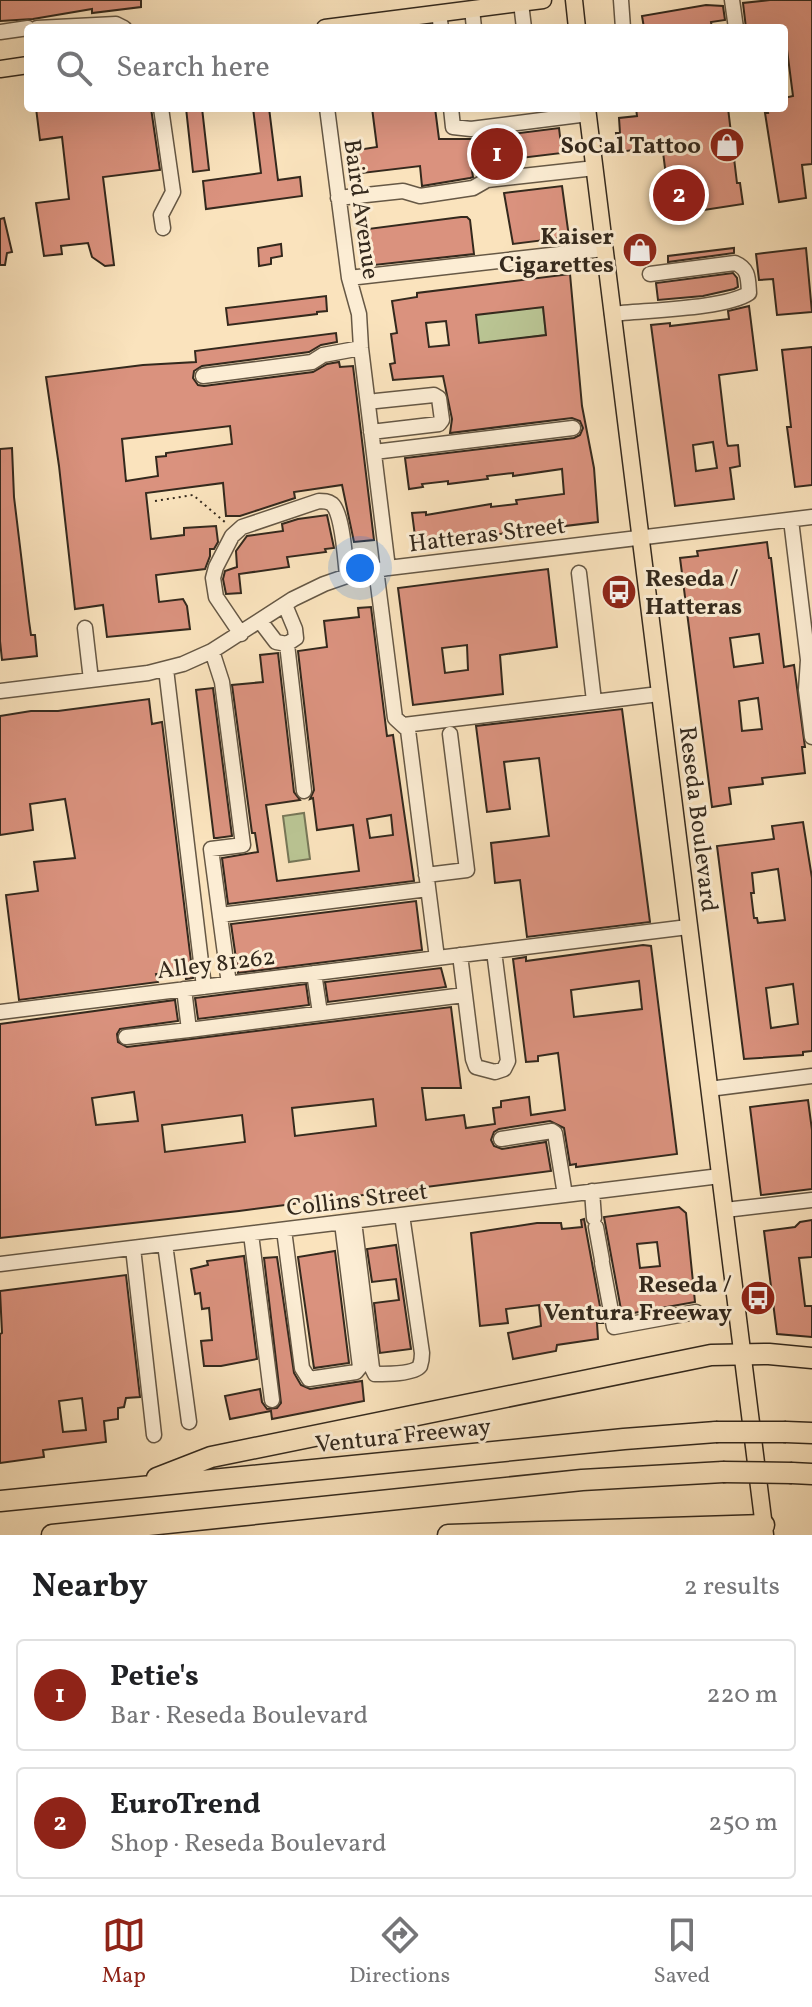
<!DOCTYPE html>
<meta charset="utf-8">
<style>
body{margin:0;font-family:Vollkorn,serif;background:#f2f2f2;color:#202124}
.you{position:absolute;left:360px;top:568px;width:28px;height:28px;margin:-20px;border:6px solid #fff;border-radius:50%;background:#1a73e8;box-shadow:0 0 0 12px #1a73e833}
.badge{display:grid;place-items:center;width:52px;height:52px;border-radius:50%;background:#8f2418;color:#fff;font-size:26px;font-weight:700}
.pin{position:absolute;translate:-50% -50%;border:4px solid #fff;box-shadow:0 2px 8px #0006}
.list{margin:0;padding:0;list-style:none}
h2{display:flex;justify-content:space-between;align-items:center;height:104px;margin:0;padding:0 32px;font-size:34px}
h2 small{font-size:26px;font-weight:400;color:#757577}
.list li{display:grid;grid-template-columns:52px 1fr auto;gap:24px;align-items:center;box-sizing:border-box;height:112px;margin:0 16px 16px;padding:0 16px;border:2px solid #e0e0e0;border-radius:8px}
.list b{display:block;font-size:30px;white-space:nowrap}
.list p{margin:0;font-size:26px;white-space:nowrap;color:#757577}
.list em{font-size:26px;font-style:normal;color:#757577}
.icon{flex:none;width:44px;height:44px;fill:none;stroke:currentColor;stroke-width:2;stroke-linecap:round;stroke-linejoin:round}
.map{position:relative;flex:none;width:812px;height:1535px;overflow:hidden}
.search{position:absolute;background:#fff;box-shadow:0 8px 32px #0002;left:24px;right:24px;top:24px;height:88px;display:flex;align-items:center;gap:20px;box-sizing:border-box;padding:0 28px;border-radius:8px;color:#757577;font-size:30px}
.sheet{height:360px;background:#fff}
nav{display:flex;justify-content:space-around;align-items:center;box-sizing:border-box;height:112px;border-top:2px solid #e0e0e0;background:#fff;font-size:22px;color:#757577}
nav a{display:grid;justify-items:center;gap:4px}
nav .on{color:#8f2418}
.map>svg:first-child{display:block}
.green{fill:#bac594;stroke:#777758;stroke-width:2}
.building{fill:#da927e;stroke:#34291d;stroke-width:2;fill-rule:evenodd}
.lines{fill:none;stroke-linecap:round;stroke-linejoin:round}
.minor-casing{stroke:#665845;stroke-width:17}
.major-casing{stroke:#34291d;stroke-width:19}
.highway-casing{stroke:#34291d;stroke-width:23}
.path{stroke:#34291d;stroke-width:2;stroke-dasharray:2 4;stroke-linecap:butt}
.minor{stroke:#fcedd4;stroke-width:14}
.major{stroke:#fae3bd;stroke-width:16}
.highway{stroke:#fae3bd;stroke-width:20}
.highway-bridge-casing{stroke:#34291d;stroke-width:23;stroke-linecap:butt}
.highway-bridge{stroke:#fae3bd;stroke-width:20}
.labels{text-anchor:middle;stroke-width:6;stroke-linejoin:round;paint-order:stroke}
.poi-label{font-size:24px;font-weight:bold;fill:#34291d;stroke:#fcedd4;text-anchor:end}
.street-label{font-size:24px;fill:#34291d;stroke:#fcedd4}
</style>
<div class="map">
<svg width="812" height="1535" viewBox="0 0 812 1535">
<rect width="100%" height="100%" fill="#fae3bd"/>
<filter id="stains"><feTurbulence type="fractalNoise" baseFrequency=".0025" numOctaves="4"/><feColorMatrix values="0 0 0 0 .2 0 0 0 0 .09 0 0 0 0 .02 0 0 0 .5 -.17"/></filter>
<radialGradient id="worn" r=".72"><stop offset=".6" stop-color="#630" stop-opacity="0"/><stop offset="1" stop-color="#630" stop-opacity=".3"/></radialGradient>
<!-- green -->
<path class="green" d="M543 307 546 335 474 345 470 314Z
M304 813 310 859 289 862 283 816Z"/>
<!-- building -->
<path class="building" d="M0 0H141V7L92 13V9L33 19 0 21Z
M770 0H812V164L802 165 806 198 779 202 765 113H768L767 108H784V98L793 96 785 34 784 28H746L743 3Z
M706 5 723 6 725 20 711 22 712 28H644L642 16Z
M36 108H151L160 170 103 177 114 265 105 266 92 257 88 243 61 246 62 254 44 256 36 203 69 199 62 137 40 140Z
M186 108H202L209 170 193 172Z
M253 108H269L278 180 300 177 302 196 206 209 203 181 261 173Z
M372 108H435L439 139H472L559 128 562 153 471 164 473 177 470 178 422 186 420 166 354 174 351 151 377 147Z
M636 108H728L737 183H740L743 204 671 215 663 152 634 155 633 150 618 152 616 133H620L619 118 637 116Z
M562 186 569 237 513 244 504 193Z
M461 217H467L470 220 474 254 365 266 360 230Z
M4 218 12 252 7 253 5 265H0V219Z
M281 244 282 256 271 258V264L259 266 258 248Z
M734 248V253L668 262V256Z
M806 248 812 312 777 315 773 279 759 280 756 254Z
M733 273 737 278 738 287 734 289 703 296 658 300 656 283Z
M570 274 582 406 594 468 598 522 416 544 412 513 426 512V515L491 504V507L517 504 516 500 564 494 562 469 513 476V473L487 476 488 479 448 484V481L422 484 423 487 409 489 405 458 574 438 580 435 583 428 580 421 572 418 450 433 452 419 443 376 393 380 390 364 395 363 391 334 397 333 392 301 417 297V293ZM543 307 546 335 479 343 476 315ZM446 321 449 345 429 347 426 323Z
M326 296 327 311 317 312V314L228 325 226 308Z
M749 306 757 370 719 375 727 443 728 446 738 445 740 466 730 468 734 499 675 506 651 325 670 323V326L729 319 728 311ZM713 442 717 468 696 471 693 445Z
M336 333 337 342 321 345 309 352 202 366 194 371 193 378 198 385 204 386 313 372 327 364 339 362 340 367 353 366 374 540 354 542 342 485 294 492 295 498 240 516H226L223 483 146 493 151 539 184 535V528L216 526 218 542 214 549H210V556L205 569 156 575 159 602 183 599 187 606 190 629 107 637 103 605 75 609 59 466 46 377 143 365 196 362 195 351ZM230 426 232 444 166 453V456L156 457 158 476 126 481 122 439Z
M812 347V485L795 487 787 427H791L782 350Z
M12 448 14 497 29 621 31 635H35L37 656 2 660 0 641V449Z
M327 515 334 548 325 549 326 552 287 557 289 567 239 574 241 593 226 594 223 579 225 571 237 567 236 551 247 536 283 531 282 524 298 519Z
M767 542 769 558H771L784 667 794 665 805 747H802L805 773 762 778 763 784 729 788 731 804 712 807 680 558 698 556 697 551ZM759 634 763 663 734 667 730 638ZM758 698 762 729 742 731 739 701Z
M548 569 557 647 500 655 503 694 413 705 398 588ZM467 645 468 670 445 673 442 648Z
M371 607 387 736 393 735 414 881 228 904 222 858 258 852 255 833H252L232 685 263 682 260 655 278 653 294 792 300 800 266 805 277 881 359 871 353 825 317 830 313 798 310 799 314 790 298 651 327 647 324 621 359 617 358 608ZM391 815 393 835 370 838 367 819Z
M213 688 232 836 217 838H214L196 690Z
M149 699 152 724 162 722 193 978 186 979 185 970 156 974 158 982 19 1000 6 895 38 891 34 862 75 858 65 799 30 804 33 830 0 835V716L31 711H58Z
M622 709 650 922 527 937 520 880 495 883 491 843 549 836 539 758 504 762 510 809 487 812 476 726Z
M803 822 812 878V1051L803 1052V1055L744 1059 717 846 774 839 772 826ZM778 869 785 920 758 923 757 918H754L751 893H754L752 873ZM793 984 798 1024 771 1028 766 988Z
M416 901 422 950 238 973 231 924Z
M643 945 651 946 677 1154 576 1167V1164L570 1165 564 1128 550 1121 499 1129 494 1132 491 1140 494 1146 502 1149 546 1142 551 1171 239 1211 0 1238V1024L175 1000 178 1021 120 1029 117 1034 118 1042 127 1047 451 1007 461 1088H422L426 1120 464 1115 466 1128 495 1124 493 1108 501 1107V1101L529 1097 531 1115 565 1110 558 1053 538 1056V1061L526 1062 513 959 526 957V961ZM639 981 642 1009 574 1017 571 990ZM134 1092 138 1121 96 1125 92 1098ZM373 1099 376 1126 295 1136 292 1108ZM242 1115 245 1142 165 1152 162 1125Z
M441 968 446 987 328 1002 325 982Z
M306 984 309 1005 198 1019 195 998Z
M808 1100 812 1130V1189L761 1195 750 1107Z
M679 1207 686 1213 695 1302 622 1315 604 1217ZM657 1242 660 1266 640 1268 637 1244Z
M584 1219 603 1323H597L598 1339 557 1345 556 1351 513 1359 508 1333 541 1326 539 1305 506 1309 508 1323 480 1326 471 1233 537 1223H561L562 1229 582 1227 581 1220Z
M812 1220V1257L799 1258 805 1306H812V1337L777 1334 764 1231 795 1227 800 1222Z
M396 1245 411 1349 380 1353 374 1303 399 1300 396 1279 372 1282 367 1249Z
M335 1251 349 1363 314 1368 298 1257Z
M244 1256 257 1359 221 1366H204L201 1341 212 1340 209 1308 202 1309 200 1293 195 1294 191 1269 208 1265 207 1261Z
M277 1257 294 1373 301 1385 310 1389 362 1381 364 1401 272 1419 271 1411 230 1419 225 1396 260 1389 262 1402 267 1409 277 1408 281 1403 264 1258Z
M126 1275 140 1397 126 1398 124 1407 118 1408V1419L104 1421 106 1442 43 1450 44 1457 0 1463V1334L2 1333 0 1291ZM82 1398 86 1430 63 1432 59 1401Z"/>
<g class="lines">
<defs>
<path id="minor" d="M621 0 623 28
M732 0 736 28
M521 3 524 28
M472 9 474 28
M439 13 441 28
M37 28 116 24 124 28
M0 32 28 28
M161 108 173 192 161 215 163 228
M327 108 349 278 359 314 361 348 388 568
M451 108 453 127 471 129 588 114
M338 198 403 191 420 196 473 188 487 180 595 168
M349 278 604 249
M612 314C644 310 726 309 749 293 748 278 749 269 735 263L650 274
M203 376 312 362 323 355 361 348
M371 432 439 424 442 420 439 398 434 395 376 401
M374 452 573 428
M791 520 808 660 806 690 812 737
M376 569 395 718 408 730 437 958
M579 573 594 701
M260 621 276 642 287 644 296 638 295 629 285 605
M85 628 91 680
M241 634 216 597 213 578 216 567 232 536 242 527 319 501C324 501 328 501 332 504 343 514 345 560 347 576
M287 644 304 791
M212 651 222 682 243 845 211 849 229 984
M166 669 204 987
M0 691 148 673 183 664 212 651 293 599 324 584 347 576 388 568 812 517
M404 725 659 694
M426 875 467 870 450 734
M220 915 428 889
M460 955 473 1059 476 1067 495 1072 504 1069 508 1061 494 951
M314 973 320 1013
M184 989 189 1030 464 995
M0 1012 688 927
M126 1037 189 1030
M709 1089 812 1076
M501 1139 552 1131 555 1133 565 1195
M592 1191 594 1218
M725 1210 812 1200
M354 1221 372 1368 375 1374C385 1374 414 1374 420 1366 421 1363 422 1356 422 1353L402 1215
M596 1227 602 1260
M284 1230 302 1368 309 1379 356 1372 360 1367 342 1223
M251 1234 272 1400
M165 1244 189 1422
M133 1248 154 1435
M602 1263 614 1327 696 1312
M0 1264 720 1176"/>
<path id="major" d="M574 0 577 28
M325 28 543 0
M0 69 28 65
M587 108 765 1535"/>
<path id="highway" d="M786 1432 812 1433
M792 1473 812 1474
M157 1478 211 1457 711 1355 769 1354 812 1358
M0 1501 624 1439 716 1432
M52 1535 582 1480 723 1472
M448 1535 764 1525"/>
</defs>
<!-- minor casing -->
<use href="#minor" class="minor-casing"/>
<!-- major casing -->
<use href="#major" class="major-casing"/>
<!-- highway casing -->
<use href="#highway" class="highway-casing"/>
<!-- path -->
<path class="path" d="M155 501 193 495 226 523"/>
<!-- minor -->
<use href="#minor" class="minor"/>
<!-- major -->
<use href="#major" class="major"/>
<!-- highway -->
<use href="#highway" class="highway"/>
<defs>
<path id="highway-bridge" d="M716 1432H786
M723 1472 792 1473"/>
</defs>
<!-- highway-bridge casing -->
<use href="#highway-bridge" class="highway-bridge-casing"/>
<!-- highway-bridge -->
<use href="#highway-bridge" class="highway-bridge"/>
</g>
<!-- icons -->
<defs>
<symbol id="shop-disc" viewBox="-11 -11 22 22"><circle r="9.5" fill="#8f2418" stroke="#fcedd4"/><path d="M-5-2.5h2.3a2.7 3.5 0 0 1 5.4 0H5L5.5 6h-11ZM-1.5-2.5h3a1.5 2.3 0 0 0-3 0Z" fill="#fff"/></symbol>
<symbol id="bus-disc" viewBox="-11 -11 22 22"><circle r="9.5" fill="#8f2418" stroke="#fcedd4"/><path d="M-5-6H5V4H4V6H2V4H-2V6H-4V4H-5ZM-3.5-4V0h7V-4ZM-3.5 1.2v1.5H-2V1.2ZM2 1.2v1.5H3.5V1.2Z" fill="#fff"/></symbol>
</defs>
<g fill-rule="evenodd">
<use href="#shop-disc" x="707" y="125" width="40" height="40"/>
<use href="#shop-disc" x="620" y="230" width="40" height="40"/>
<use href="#bus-disc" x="599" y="572" width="40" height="40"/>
<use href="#bus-disc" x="738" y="1278" width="40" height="40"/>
</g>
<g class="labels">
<!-- poi labels -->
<g class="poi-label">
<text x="701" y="153">SoCal Tattoo</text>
<text x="614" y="244">Kaiser<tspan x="614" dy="28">Cigarettes</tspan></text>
<text x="645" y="586" text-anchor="start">Reseda /<tspan x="645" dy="28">Hatteras</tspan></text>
<text x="732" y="1292">Reseda /<tspan x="732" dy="28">Ventura Freeway</tspan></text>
</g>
<!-- street labels -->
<g class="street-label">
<text transform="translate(362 209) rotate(82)" y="8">Baird Avenue</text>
<text transform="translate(487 534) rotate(-7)" y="8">Hatteras Street</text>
<text transform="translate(699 819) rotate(83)" y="8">Reseda Boulevard</text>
<text transform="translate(216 963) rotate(-7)" y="8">Alley 81262</text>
<text transform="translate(357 1199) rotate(-7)" y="8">Collins Street</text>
<text transform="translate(403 1435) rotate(-6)" y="8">Ventura Freeway</text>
</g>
</g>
<rect width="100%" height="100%" filter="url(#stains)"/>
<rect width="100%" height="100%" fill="url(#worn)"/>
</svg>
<div class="you"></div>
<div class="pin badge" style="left:497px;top:154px">1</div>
<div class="pin badge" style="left:679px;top:195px">2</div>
<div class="search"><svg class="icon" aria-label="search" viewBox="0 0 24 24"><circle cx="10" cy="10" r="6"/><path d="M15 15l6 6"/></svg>Search here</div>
</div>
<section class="sheet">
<h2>Nearby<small>2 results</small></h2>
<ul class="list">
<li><span class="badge">1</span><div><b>Petie's</b><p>Bar · Reseda Boulevard</p></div><em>220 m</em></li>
<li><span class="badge">2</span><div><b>EuroTrend</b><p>Shop · Reseda Boulevard</p></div><em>250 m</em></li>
</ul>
</section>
<nav>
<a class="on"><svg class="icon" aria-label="map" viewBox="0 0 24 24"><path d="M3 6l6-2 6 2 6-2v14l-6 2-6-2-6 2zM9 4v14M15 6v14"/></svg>Map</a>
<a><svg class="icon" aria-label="directions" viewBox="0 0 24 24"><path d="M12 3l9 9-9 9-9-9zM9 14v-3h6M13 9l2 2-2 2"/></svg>Directions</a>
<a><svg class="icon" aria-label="saved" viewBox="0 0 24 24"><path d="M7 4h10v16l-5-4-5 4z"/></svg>Saved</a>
</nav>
